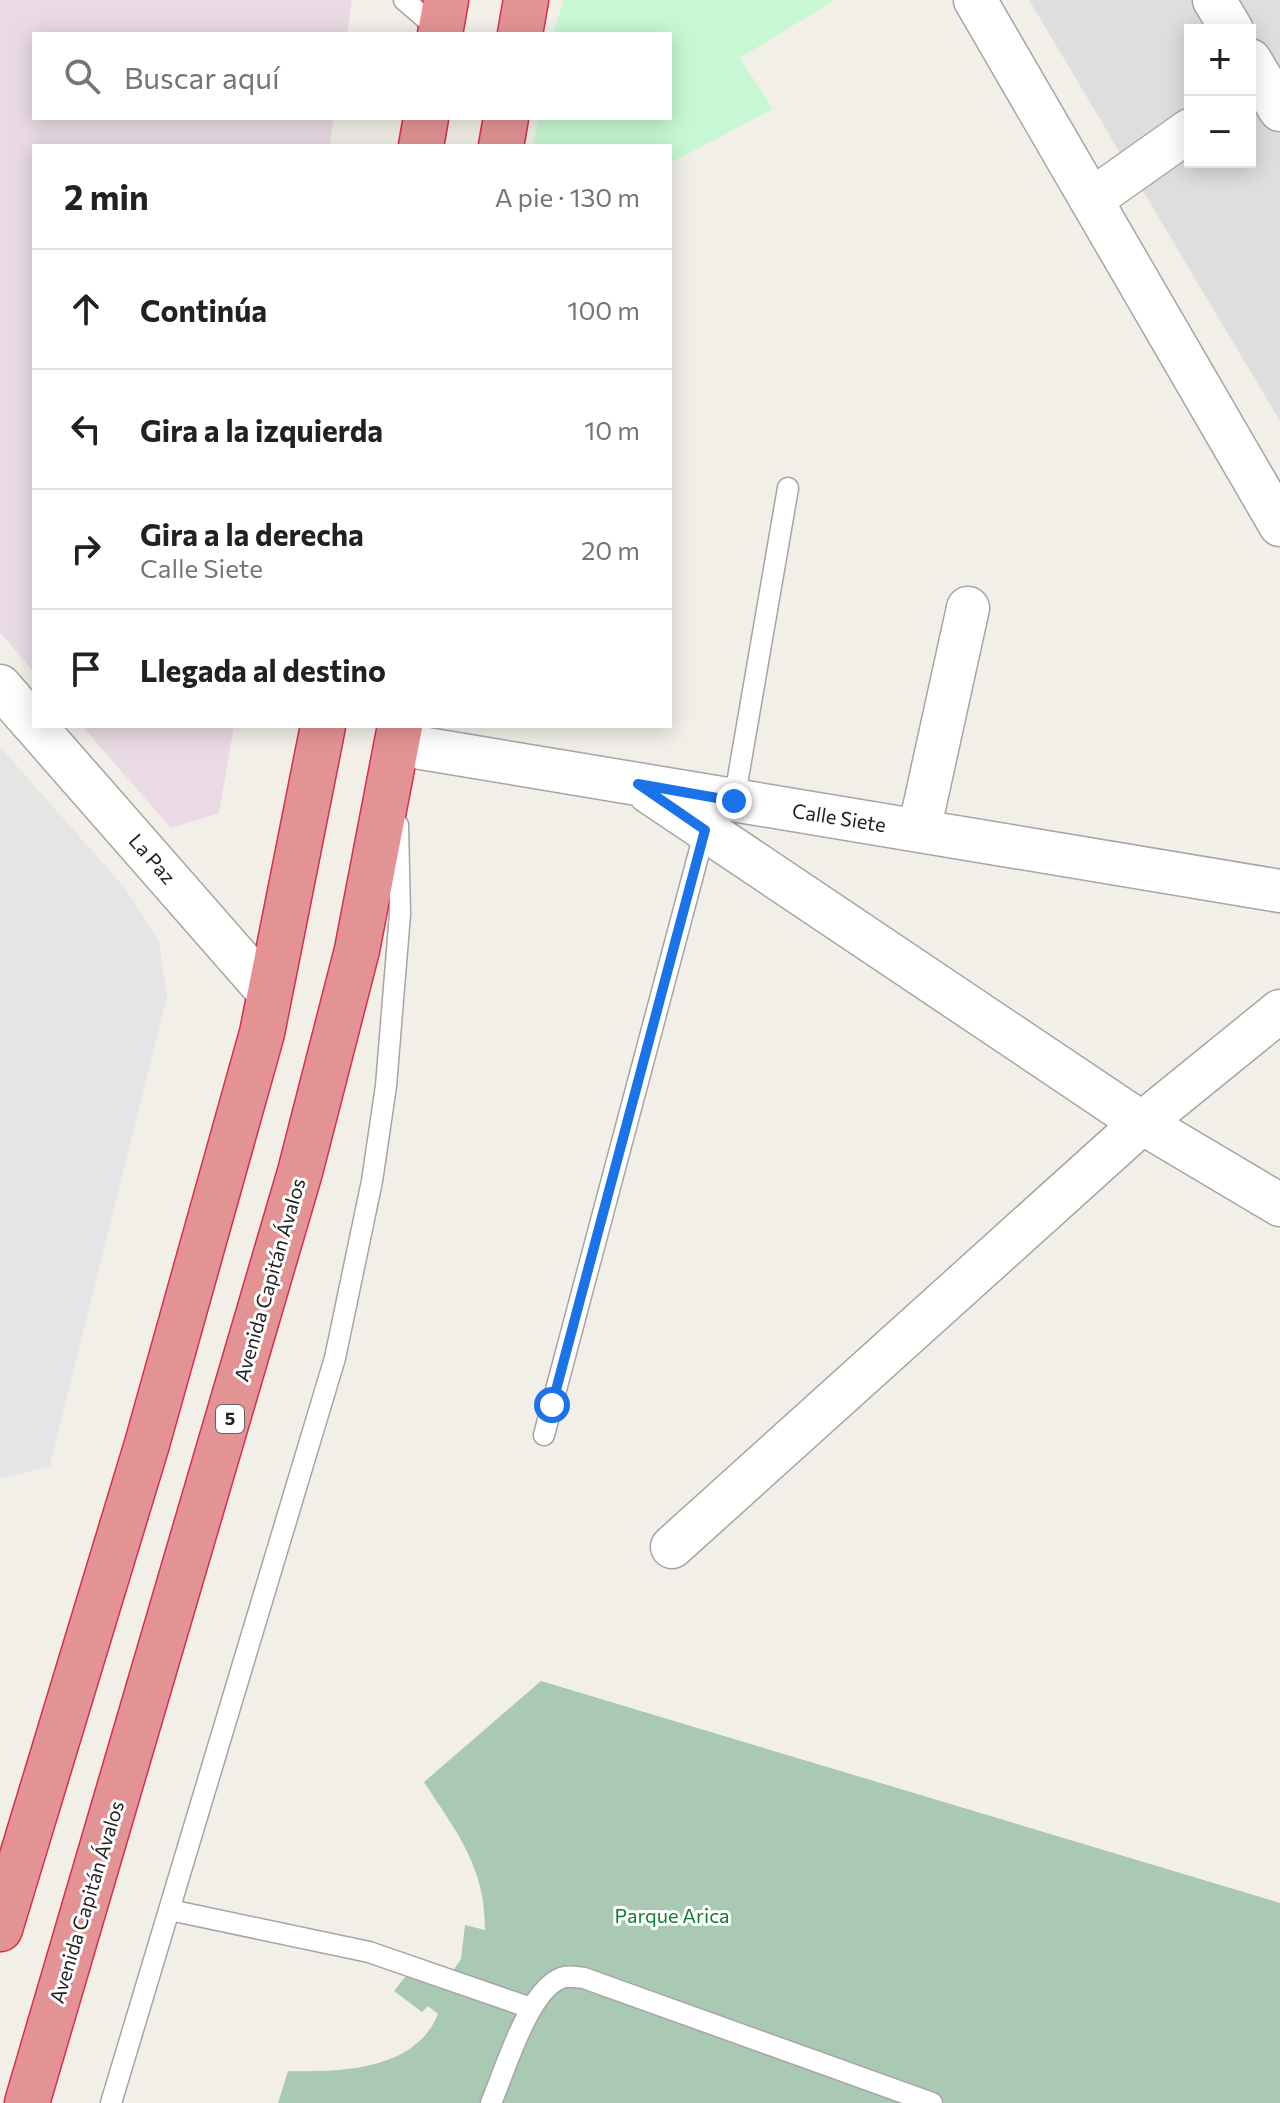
<!DOCTYPE html>
<html lang="es">
<meta charset="utf-8">
<style>
body{margin:0;font-family:Commissioner,sans-serif;background:#f6f6f6;color:#202124}
.controls{position:absolute;right:24px;top:24px;display:grid;overflow:hidden;border-radius:0px;box-shadow:0 4px 20px #0003}
.controls button{width:72px;height:72px;display:grid;place-items:center;padding:0;border:0;border-bottom:2px solid #e0e0e0;background:#fff;color:#202124;font:40px sans-serif}
.stop{position:absolute;width:24px;height:24px;margin:-18px;border:6px solid #1a73e8;border-radius:50%;background:#fff}
.stop.end{background:#1a73e8;border-color:#fff;box-shadow:0 2px 8px #0008}
.list{margin:0;padding:0;list-style:none}
h2{display:flex;justify-content:space-between;align-items:center;height:104px;margin:0;padding:0 32px;font-size:34px}
h2 small{font-size:26px;font-weight:400;color:#757577}
.list li{display:grid;grid-template-columns:52px 1fr auto;gap:24px;align-items:center;box-sizing:border-box;height:120px;padding:0 32px;border-top:2px solid #e0e0e0}
.list b{display:block;font-size:30px;white-space:nowrap}
.list p{margin:0;font-size:26px;white-space:nowrap;color:#757577}
.list em{font-size:26px;font-style:normal;color:#757577}
.icon{flex:none;width:44px;height:44px;fill:none;stroke:currentColor;stroke-width:2;stroke-linecap:round;stroke-linejoin:round}
.map{position:relative;flex:none;width:1280px;height:2103px;overflow:hidden}
.search{position:absolute;background:#fff;box-shadow:0 4px 20px #0003;left:32px;top:32px;width:640px;height:88px;display:flex;align-items:center;gap:20px;box-sizing:border-box;padding:0 28px;border-radius:0px;color:#757577;font-size:30px}
.panel{position:absolute;background:#fff;box-shadow:0 4px 20px #0003;left:32px;top:144px;width:640px;height:584px;border-radius:0px}
.map>svg:first-child{display:block}
.residential{fill:#dfdede;fill-rule:evenodd}
.industrial{fill:#e9dae4}
.cemetery{fill:#aac9b3}
.park{fill:#c8f8d3}
.parking{fill:#e5e5e5}
.lines{fill:none;stroke-linecap:round;stroke-linejoin:round}
.lane-casing{stroke:#a5a5a5;stroke-width:23}
.street-casing{stroke:#a5a5a5;stroke-width:45}
.highway-casing{stroke:#d52f4d;stroke-width:47}
.lane{stroke:#fff;stroke-width:20}
.street{stroke:#fff;stroke-width:42}
.highway{stroke:#e49395;stroke-width:44}
.route{stroke:#1a73e8;stroke-width:10}
.labels{text-anchor:middle;stroke-width:6;stroke-linejoin:round;paint-order:stroke}
.shield{fill:#fff;stroke:#646464;stroke-width:2}
.shield-label{font-size:18px;font-weight:bold;fill:#212121}
.street-label{font-size:20px;fill:#212121;stroke:#fff}
.park-label{font-size:20px;fill:#107d2b;stroke:#fff}
</style>
<div class="map">
<svg width="1280" height="2103" viewBox="0 0 1280 2103">
<rect width="100%" height="100%" fill="#f1efe8"/>
<!-- residential -->
<path class="residential" d="M1029 0H1280V421ZM1190 30H1250V162H1190Z"/>
<!-- industrial -->
<path class="industrial" d="M0 0H352L347 34H34V118H334L329 146H34V672L0 633Z
M82 726H234L219 813 171 828Z"/>
<!-- cemetery -->
<path class="cemetery" d="M541 1681 1280 1903V2103H278L288 2071C340 2072 415 2071 438 2014L428 2006 422 2012 394 1991 414 1966 444 1984 461 1959 465 1925 485 1930C485 1866 457 1833 424 1782Z"/>
<!-- park -->
<path class="park" d="M564 0H835L740 58 773 109 670 163V146H533L538 118H670V34H553Z"/>
<!-- parking -->
<path class="parking" d="M0 747 124 887 159 941 167 998 50 1466 0 1479Z"/>
<g class="lines">
<defs>
<path id="lane" d="M404 0 440 31
M734 801 788 488
M544 1435 705 830
M170 1910 369 1952 531 2008
M111 2103 335 1358 372 1181 386 1086 400 914 398 825
M491 2103C505 2071 527 1994 559 1979 567 1975 575 1977 584 1978L932 2103"/>
<path id="street" d="M975 0 1280 525
M1214 0 1232 30
M1250 60 1280 110
M1091 200 1190 130
M0 686 34 725
M35 726 268 992
M397 744 1280 891
M649 792 1142 1123 1280 1205
M919 831 968 608
M672 1547 1142 1123 1280 1011"/>
<path id="highway" d="M440 34 446 0
M520 34 526 0
M421 146 426 118
M501 146 506 118
M0 1929 147 1444 262 1033 323 726
M27 2103 300 1172 357 950 400 726"/>
</defs>
<!-- lane casing -->
<use href="#lane" class="lane-casing"/>
<!-- street casing -->
<use href="#street" class="street-casing"/>
<!-- highway casing -->
<use href="#highway" class="highway-casing"/>
<!-- lane -->
<use href="#lane" class="lane"/>
<!-- street -->
<use href="#street" class="street"/>
<!-- highway -->
<use href="#highway" class="highway"/>
</g>
<g class="lines">
<!-- route -->
<path class="route" d="M552 1405 705 830 638 784 734 801"/>
</g>
<g class="labels">
<!-- shield labels -->
<rect class="shield" x="216" y="1405" width="28" height="28" rx="6"/>
<g class="shield-label">
<text x="230" y="1425">5</text>
</g>
<!-- street labels -->
<g class="street-label">
<text transform="translate(839 818) rotate(9)" y="7">Calle Siete</text>
<text transform="translate(152 859) rotate(49)" y="7">La Paz</text>
<text transform="translate(270 1280) rotate(-74)" y="7">Avenida Capitán Ávalos</text>
<text transform="translate(87 1902) rotate(-73)" y="7">Avenida Capitán Ávalos</text>
</g>
<!-- park labels -->
<g class="park-label">
<text x="672" y="1923">Parque Arica</text>
</g>
</g>
</svg>
<div class="controls">
<button>+</button>
<button>−</button>
</div>
<div class="stop" style="left:552px;top:1405px"></div>
<div class="stop end" style="left:734px;top:801px"></div>
<div class="search"><svg class="icon" aria-label="search" viewBox="0 0 24 24"><circle cx="10" cy="10" r="6"/><path d="M15 15l6 6"/></svg>Buscar aquí</div>
<section class="panel">
<h2>2 min<small>A pie · 130 m</small></h2>
<ul class="list">
<li><svg class="icon" aria-label="ahead" viewBox="0 0 24 24"><path d="M12 20V5M6 11l6-6 6 6"/></svg><div><b>Continúa</b></div><em>100 m</em></li>
<li><svg class="icon" aria-label="left" viewBox="0 0 24 24"><path d="M17 20v-9H6M10 6l-5 5 5 5"/></svg><div><b>Gira a la izquierda</b></div><em>10 m</em></li>
<li><svg class="icon" aria-label="right" viewBox="0 0 24 24"><path d="M7 20v-9h11M14 6l5 5-5 5"/></svg><div><b>Gira a la derecha</b><p>Calle Siete</p></div><em>20 m</em></li>
<li><svg class="icon" aria-label="arrive" viewBox="0 0 24 24"><path d="M6 21V4h12l-3 4 3 4H6"/></svg><div><b>Llegada al destino</b></div></li>
</ul>
</section>
</div>
